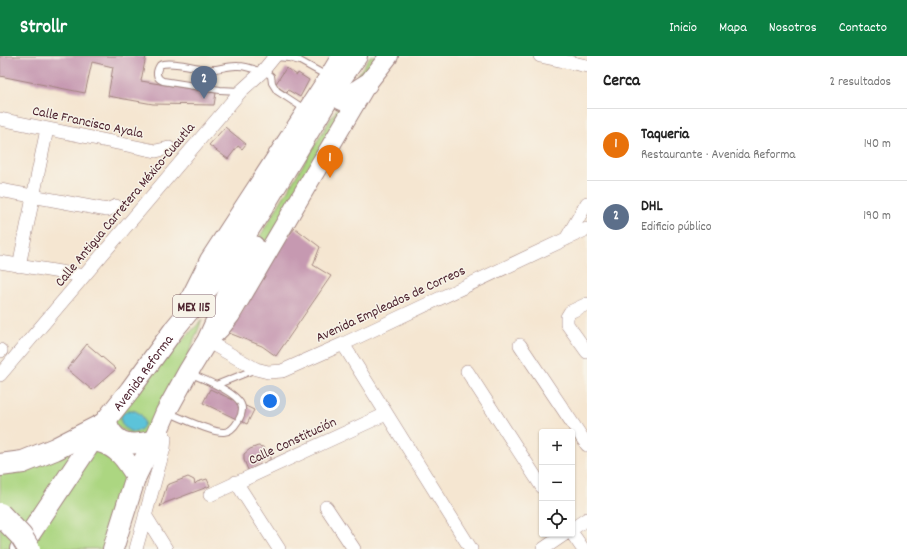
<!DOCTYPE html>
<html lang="es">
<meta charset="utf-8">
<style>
body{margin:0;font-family:Dekko,sans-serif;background:#f6f6f6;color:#222}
.controls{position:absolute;right:12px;bottom:12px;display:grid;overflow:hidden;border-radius:4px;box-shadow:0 1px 3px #0004}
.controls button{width:36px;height:36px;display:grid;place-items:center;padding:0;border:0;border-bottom:1px solid #e0e0e0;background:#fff;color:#222;font:20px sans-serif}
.you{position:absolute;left:270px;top:345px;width:14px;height:14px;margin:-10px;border:3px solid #fff;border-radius:50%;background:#1a73e8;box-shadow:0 0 0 6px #1a73e833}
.badge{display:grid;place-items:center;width:26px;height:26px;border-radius:50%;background:#0b8043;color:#fff;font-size:13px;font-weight:700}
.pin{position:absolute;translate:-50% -33px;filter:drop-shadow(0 1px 2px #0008)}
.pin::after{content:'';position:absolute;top:21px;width:14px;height:12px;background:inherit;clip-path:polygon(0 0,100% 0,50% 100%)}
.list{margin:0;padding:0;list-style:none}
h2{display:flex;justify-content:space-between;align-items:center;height:52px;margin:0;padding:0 16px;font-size:17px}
h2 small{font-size:13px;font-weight:400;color:#767676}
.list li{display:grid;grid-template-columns:26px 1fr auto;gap:12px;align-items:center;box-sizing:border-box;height:72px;padding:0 16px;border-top:1px solid #e0e0e0}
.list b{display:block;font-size:15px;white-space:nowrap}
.list p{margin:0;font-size:13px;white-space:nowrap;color:#767676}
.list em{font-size:13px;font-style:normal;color:#767676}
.icon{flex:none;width:22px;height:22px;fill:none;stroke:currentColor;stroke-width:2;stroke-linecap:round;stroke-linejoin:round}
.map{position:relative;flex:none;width:587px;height:493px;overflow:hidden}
header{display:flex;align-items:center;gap:24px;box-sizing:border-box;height:56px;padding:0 20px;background:#0b8043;color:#fff}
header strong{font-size:19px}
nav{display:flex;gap:22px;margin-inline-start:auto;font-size:14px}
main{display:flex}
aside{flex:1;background:#fff}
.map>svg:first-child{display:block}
.green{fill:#acd681;stroke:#7b7a56}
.water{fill:#5cc3d9;stroke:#537182}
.building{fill:#c699b1}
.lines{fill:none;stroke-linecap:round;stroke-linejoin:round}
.lane-casing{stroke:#a0827e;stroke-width:8}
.street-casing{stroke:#a0827e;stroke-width:14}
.secondary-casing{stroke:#a0827e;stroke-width:20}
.primary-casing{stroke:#a0827e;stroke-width:22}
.highway-casing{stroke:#a0827e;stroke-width:24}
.lane{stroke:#fff;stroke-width:6}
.street{stroke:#fff;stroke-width:13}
.secondary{stroke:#fff;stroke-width:18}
.primary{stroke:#fff;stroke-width:20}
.highway{stroke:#fff;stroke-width:22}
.highway-bridge-casing{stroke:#a0827e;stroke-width:24;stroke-linecap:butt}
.highway-bridge{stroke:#fff;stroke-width:22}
.labels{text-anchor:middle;stroke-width:3;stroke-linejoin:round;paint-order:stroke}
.shield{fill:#f7f3e8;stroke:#7e5f64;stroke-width:1}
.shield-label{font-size:13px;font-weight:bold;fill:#4a1f2b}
.street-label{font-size:14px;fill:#4a1f2b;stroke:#f7f3e8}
</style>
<header>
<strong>Strollr</strong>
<nav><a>Inicio</a><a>Mapa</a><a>Nosotros</a><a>Contacto</a></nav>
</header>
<main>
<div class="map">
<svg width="587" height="493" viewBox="0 0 587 493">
<rect width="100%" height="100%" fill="#f7f3e8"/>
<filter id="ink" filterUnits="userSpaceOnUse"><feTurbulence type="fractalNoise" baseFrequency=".025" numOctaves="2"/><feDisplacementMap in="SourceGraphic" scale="8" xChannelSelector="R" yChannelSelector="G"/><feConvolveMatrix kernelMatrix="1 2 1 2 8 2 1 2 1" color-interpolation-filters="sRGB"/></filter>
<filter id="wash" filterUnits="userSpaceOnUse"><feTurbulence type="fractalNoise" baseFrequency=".012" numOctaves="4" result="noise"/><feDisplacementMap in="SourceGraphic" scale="16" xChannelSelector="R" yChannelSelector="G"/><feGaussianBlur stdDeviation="0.9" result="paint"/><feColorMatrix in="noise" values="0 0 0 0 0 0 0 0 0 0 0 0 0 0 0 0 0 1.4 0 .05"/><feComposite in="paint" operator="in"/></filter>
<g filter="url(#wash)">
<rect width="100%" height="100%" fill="#f5e6d1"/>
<!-- green -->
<path class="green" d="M370 0H389L231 259 236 220 342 44Z
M202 264 166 356 144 387 106 364Z
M104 387 136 420 113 493H0V409Z"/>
<!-- water -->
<path class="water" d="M129 354C139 353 150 366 141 373 139 375 135 375 132 376 121 372 115 359 129 354Z"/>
<g id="blocks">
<!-- building -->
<path class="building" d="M0 0H146L141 25 216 37 214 49 153 48 108 40 113 11 92 6 85 37 0 20Z
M286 12 297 19 298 17 309 24 300 41 288 34 287 37 275 29Z
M225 71 246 88 242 93 238 90 228 103 209 89Z
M295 172 320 191 313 209 331 220 276 300 262 290 229 277 275 196Z
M87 288 116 313 92 334 67 313Z
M210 333 254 354 247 368 203 347Z
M258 390 263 391 268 400H270V404L248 414 244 404V398L250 393Z
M188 421 194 424 195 428 197 426 207 423 210 430 165 447 160 451 167 429Z"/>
</g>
</g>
<g filter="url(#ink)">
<use href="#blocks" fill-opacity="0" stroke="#a0827e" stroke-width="1"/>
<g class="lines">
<defs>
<path id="lane" d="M274 1 289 2 300 5 327 20
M264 14 271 20 272 27 277 35 306 54
M240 35 220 34 163 25C155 22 156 15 160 9 169 4 196 12 207 13 217 15 227 9 238 10 246 10 254 13 262 16
M216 329 256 313
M169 357C182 362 212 377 224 376 231 376 235 370 238 365 240 362 242 357 242 353 243 338 203 323 191 318"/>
<path id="street" d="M540 0 587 10
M0 63 156 95 169 92
M0 134 107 154 116 150
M566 183 587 147
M0 206 84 220
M19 210 47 73
M587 248 570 256 567 261V268L587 296
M207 285 256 313 268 316 282 315 343 288 587 173
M343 288 471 493
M520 289 587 389
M0 294 1 295
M467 315 542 431
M0 319 241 35 262 16 275 0
M236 426 279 493
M210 439 386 358
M326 451 354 493
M145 459 166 493
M572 473 587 463
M572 477 583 493
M136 493 164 392 165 382 160 369
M543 493 565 478"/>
<path id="secondary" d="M184 254 209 204 329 20 341 0
M211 282 220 273 231 259 367 28 389 0"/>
<g id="primary">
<path d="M342 44 367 28"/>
<path d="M106 364C108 369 109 374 113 378 123 391 140 388 154 384"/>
<path d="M99 386C118 391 126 404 136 420"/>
<path id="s1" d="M20 493 106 364 130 334 175 272 223 214 264 150 338 27 357 0"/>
<path d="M113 493 136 420 154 384 166 356 188 316 207 285 236 220 254 190"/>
</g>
<path id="highway" d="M0 409 23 406 55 393 102 369"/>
</defs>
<!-- lane casing -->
<use href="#lane" class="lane-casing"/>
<!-- street casing -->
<use href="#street" class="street-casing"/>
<!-- secondary casing -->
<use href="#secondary" class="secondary-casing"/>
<!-- primary casing -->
<use href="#primary" class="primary-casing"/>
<!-- highway casing -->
<use href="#highway" class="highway-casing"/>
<!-- lane -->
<use href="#lane" class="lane"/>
<!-- street -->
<use href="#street" class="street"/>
<!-- secondary -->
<use href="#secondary" class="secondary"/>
<!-- primary -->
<use href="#primary" class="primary"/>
<!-- highway -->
<use href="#highway" class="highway"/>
<defs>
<path id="highway-bridge" d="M0 458 21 480 29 493"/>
</defs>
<!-- highway-bridge casing -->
<use href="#highway-bridge" class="highway-bridge-casing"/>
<!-- highway-bridge -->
<use href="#highway-bridge" class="highway-bridge"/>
</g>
</g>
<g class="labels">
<!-- shield labels -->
<rect class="shield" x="173" y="239" width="42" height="22" rx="3"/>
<g class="shield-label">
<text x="194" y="255">MEX 115</text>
</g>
<!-- street labels -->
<g class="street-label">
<text transform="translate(88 65) rotate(12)" y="5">Calle Francisco Ayala</text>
<text transform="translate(124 148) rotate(-50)" y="5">Calle Antigua Carretera México-Cuautla</text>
<text transform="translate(390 247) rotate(-25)" y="5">Avenida Empleados de Correos</text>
<text dy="5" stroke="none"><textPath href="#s1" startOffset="215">Avenida Reforma</textPath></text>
<text transform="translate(292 384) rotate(-25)" y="5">Calle Constitución</text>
</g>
</g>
</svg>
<div class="controls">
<button>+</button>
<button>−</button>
<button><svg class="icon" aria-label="locate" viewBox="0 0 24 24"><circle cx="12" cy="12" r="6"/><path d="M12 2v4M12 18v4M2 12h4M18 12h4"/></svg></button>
</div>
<div class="you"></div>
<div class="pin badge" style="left:330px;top:122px;background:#e8710a">1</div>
<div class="pin badge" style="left:204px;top:43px;background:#5c6f8a">2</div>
</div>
<aside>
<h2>Cerca<small>2 resultados</small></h2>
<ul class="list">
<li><span class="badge" style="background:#e8710a">1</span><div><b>Taqueria</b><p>Restaurante · Avenida Reforma</p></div><em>140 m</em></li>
<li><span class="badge" style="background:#5c6f8a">2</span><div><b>DHL</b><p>Edificio público</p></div><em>190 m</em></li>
</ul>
</aside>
</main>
